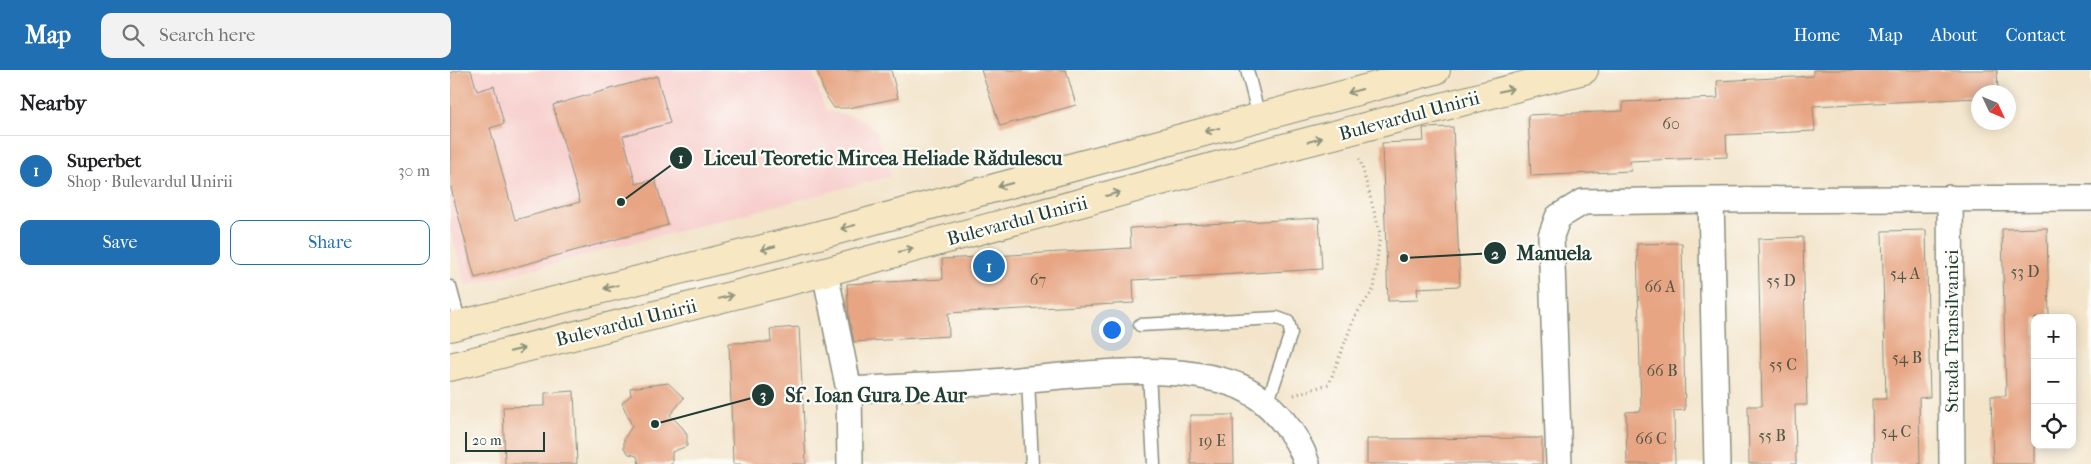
<!DOCTYPE html>
<meta charset="utf-8">
<style>
body{margin:0;font-family:"IM FELL French Canon",serif;background:#f2f2f2;color:#202124}
.controls{position:absolute;right:15px;bottom:15px;display:grid;overflow:hidden;border-radius:10px;box-shadow:0 2px 12px #0003}
.controls button{width:45px;height:45px;display:grid;place-items:center;padding:0;border:0;border-bottom:1px solid #e0e0e0;background:#fff;color:#202124;font:25px sans-serif}
.compass{position:absolute;left:1521px;top:15px;width:45px;height:45px;border-radius:50%;background:#fff;box-shadow:0 2px 12px #0003;rotate:134deg}
.scale{position:absolute;left:15px;bottom:12px;width:80px;box-sizing:border-box;padding-left:5px;border:2px solid #1f3d34;border-top:0;font-size:14px;line-height:18px;white-space:nowrap;color:#1f3d34;-webkit-text-stroke:4px #fdfcf7;paint-order:stroke}
.you{position:absolute;left:661px;top:259px;width:18px;height:18px;margin:-12px;border:4px solid #fff;border-radius:50%;background:#1a73e8;box-shadow:0 0 0 8px #1a73e833}
.badge{display:grid;place-items:center;width:32px;height:32px;border-radius:50%;background:#1f6fb2;color:#fff;font-size:16px;font-weight:700}
.pin{position:absolute;translate:-50% -50%;border:2px solid #fff;box-shadow:0 1px 5px #0006}
.list{margin:0;padding:0;list-style:none}
h2{display:flex;justify-content:space-between;align-items:center;height:65px;margin:0;padding:0 20px;font-size:21px}
h2 small{font-size:16px;font-weight:400;color:#757577}
.list li{display:grid;grid-template-columns:32px 1fr auto;gap:15px;align-items:center;box-sizing:border-box;height:70px;padding:0 20px;border-top:1px solid #e0e0e0}
.list b{display:block;font-size:19px;white-space:nowrap}
.list p{margin:0;font-size:16px;white-space:nowrap;color:#757577}
.list em{font-size:16px;font-style:normal;color:#757577}
.actions{display:flex;gap:10px;padding:15px 20px}
.actions a{flex:1;padding:11px 0;border:1px solid #1f6fb2;border-radius:10px;text-align:center;font-size:18px;color:#1f6fb2}
.actions .main{background:#1f6fb2;color:#fff}
.icon{flex:none;width:28px;height:28px;fill:none;stroke:currentColor;stroke-width:2;stroke-linecap:round;stroke-linejoin:round}
.map{position:relative;flex:none;width:1641px;height:394px;overflow:hidden}
header{display:flex;align-items:center;gap:30px;box-sizing:border-box;height:70px;padding:0 25px;background:#1f6fb2;color:#fff}
header strong{font-size:24px}
nav{display:flex;gap:28px;margin-inline-start:auto;font-size:18px}
.search{width:350px;height:45px;background:#f2f2f2;display:flex;align-items:center;gap:12px;box-sizing:border-box;padding:0 18px;border-radius:10px;color:#757577;font-size:19px}
main{display:flex}
aside{flex:1;background:#fff}
.map>svg:first-child{display:block}
.built{fill:#f7d0ce}
.building{fill:#e7a583}
.lines{fill:none;stroke-linecap:round;stroke-linejoin:round}
.service-casing{stroke:#89907f;stroke-width:15}
.minor-casing{stroke:#89907f;stroke-width:28}
.secondary-casing{stroke:#89907f;stroke-width:30}
.path{stroke:#89907f;stroke-width:3;stroke-dasharray:1 4;stroke-linecap:butt}
.service{stroke:#fff;stroke-width:12}
.minor{stroke:#fff;stroke-width:25}
.secondary{stroke:#f7e8c3;stroke-width:28}
.oneway{stroke:#8b927c}
.labels{text-anchor:middle;stroke-width:4.5;stroke-linejoin:round;paint-order:stroke}
.number-label{font-size:16px;fill:#515748}
.street-label{font-size:19px;fill:#1f3d34;stroke:#fdfcf7}
.leader{fill:none;stroke:#1f3d34;stroke-width:2}
.callout-dot{fill:#1f3d34;stroke:#fdfcf7;stroke-width:2}
.mark-label{font-size:15px;text-anchor:middle;font-weight:bold;fill:#fff}
.callout-label{font-size:20px;text-anchor:middle;font-weight:bold;fill:#1f3d34;stroke:#fdfcf7;stroke-width:4.5;stroke-linejoin:round;paint-order:stroke}
</style>
<header>
<strong>Map</strong>
<div class="search"><svg class="icon" aria-label="search" viewBox="0 0 24 24"><circle cx="10" cy="10" r="6"/><path d="M15 15l6 6"/></svg>Search here</div>
<nav><a>Home</a><a>Map</a><a>About</a><a>Contact</a></nav>
</header>
<main>
<aside>
<h2>Nearby<small></small></h2>
<ul class="list">
<li><span class="badge">1</span><div><b>Superbet</b><p>Shop · Bulevardul Unirii</p></div><em>30 m</em></li>
</ul>
<div class="actions"><a class="main">Save</a><a>Share</a></div>
</aside>
<div class="map">
<svg width="1641" height="394" viewBox="0 0 1641 394">
<rect width="100%" height="100%" fill="#fdfcf7"/>
<filter id="ink" filterUnits="userSpaceOnUse"><feTurbulence type="fractalNoise" baseFrequency=".02" numOctaves="2"/><feDisplacementMap in="SourceGraphic" scale="10" xChannelSelector="R" yChannelSelector="G"/><feConvolveMatrix kernelMatrix="1 2 1 2 8 2 1 2 1" color-interpolation-filters="sRGB"/></filter>
<filter id="wash" filterUnits="userSpaceOnUse"><feTurbulence type="fractalNoise" baseFrequency=".0096" numOctaves="4" result="noise"/><feDisplacementMap in="SourceGraphic" scale="20" xChannelSelector="R" yChannelSelector="G"/><feGaussianBlur stdDeviation="1.12" result="paint"/><feColorMatrix in="noise" values="0 0 0 0 0 0 0 0 0 0 0 0 0 0 0 0 0 1.4 0 .05"/><feComposite in="paint" operator="in"/></filter>
<g filter="url(#wash)">
<rect width="100%" height="100%" fill="#f3e4ca"/>
<!-- built -->
<path class="built" d="M0 0H362L376 41 408 47 426 61 441 106 16 216 0 158Z"/>
<g id="blocks">
<!-- building -->
<path class="building" d="M10 0H21L27 21 44 16 54 54 40 58 65 150 130 132 103 35 207 6 220 53 173 66 186 114 205 109 218 155 25 208 0 114V3Z
M367 0H441L448 28 398 38H384L374 23Z
M531 0H616L626 35 550 56Z
M1363 0H1547L1548 22H1528V28L1363 36 1365 61 1276 65 1277 87 1180 91 1181 101 1081 106 1078 45 1173 41V32L1268 28 1267 11 1363 6Z
M1003 57 1010 216 967 218 968 230 938 231 932 73 974 71 973 58Z
M869 148 872 199 683 210 684 233 498 243 499 266 404 272 399 248 397 214 493 209 492 189 681 178 680 158Z
M1597 158 1599 248H1585V394H1543L1541 326H1556L1552 159Z
M1476 160 1480 327 1469 328 1470 394H1423L1422 329H1436L1432 161Z
M1353 167 1357 335H1345L1346 394H1299L1298 336H1312L1308 169Z
M1232 173 1235 340 1224 341 1225 394H1177L1176 342 1191 341 1187 174Z
M349 257 356 394H283L279 273 321 272 320 259Z
M218 313 234 328 220 345 233 358 237 365V376L222 382V394H189L187 386 179 384 174 378V369L182 356 172 333 181 325 180 318Z
M124 321 127 394H55L53 337 95 336V323Z
M740 345H783L784 394H741Z
M1092 368V394H917V369Z"/>
</g>
</g>
<g filter="url(#ink)">
<use href="#blocks" fill-opacity="0" stroke="#89907f" stroke-width="1"/>
<g class="lines">
<defs>
<path id="service" d="M797 0 809 47
M0 217 10 254
M690 255 827 248 838 252 841 263 817 334
M699 303 704 394
M578 309 582 394"/>
<path id="minor" d="M1500 128 1502 394
M1261 130 1267 394
M375 202 399 320 400 394
M399 320C451 317 503 315 555 311 626 306 721 290 789 316 818 328 848 364 857 394
M1109 394 1101 166 1108 147 1133 132 1261 130 1641 128"/>
<path id="secondary" d="M0 257 365 166 986 0
M0 297 375 202 818 82 1134 0"/>
</defs>
<!-- service casing -->
<use href="#service" class="service-casing"/>
<!-- minor casing -->
<use href="#minor" class="minor-casing"/>
<!-- secondary casing -->
<use href="#secondary" class="secondary-casing"/>
<!-- path -->
<path class="path" d="M844 325 879 314 905 246 924 219 930 163 909 86"/>
<!-- service -->
<use href="#service" class="service"/>
<!-- minor -->
<use href="#minor" class="minor"/>
<!-- secondary -->
<use href="#secondary" class="secondary"/>
</g>
<!-- one-way arrows -->
<defs><path id="oneway-shaft" d="M-6 0H5M1.5-3L5.5 0L1.5 3" fill="none" stroke-width="1.6" stroke-linecap="round" stroke-linejoin="round" transform="scale(1.25)"/></defs>
<g class="oneway">
<use href="#oneway-shaft" transform="translate(1056 20) rotate(-14)"/>
<use href="#oneway-shaft" transform="translate(905 21) rotate(165)"/>
<use href="#oneway-shaft" transform="translate(762 60) rotate(165)"/>
<use href="#oneway-shaft" transform="translate(865 70) rotate(-15)"/>
<use href="#oneway-shaft" transform="translate(555 115) rotate(165)"/>
<use href="#oneway-shaft" transform="translate(663 124) rotate(-15)"/>
<use href="#oneway-shaft" transform="translate(398 157) rotate(165)"/>
<use href="#oneway-shaft" transform="translate(318 178) rotate(166)"/>
<use href="#oneway-shaft" transform="translate(456 180) rotate(-15)"/>
<use href="#oneway-shaft" transform="translate(161 217) rotate(166)"/>
<use href="#oneway-shaft" transform="translate(276 227) rotate(-14)"/>
<use href="#oneway-shaft" transform="translate(67 280) rotate(-14)"/>
</g>
</g>
<g class="labels">
<!-- number labels -->
<g class="number-label">
<text x="1221" y="59">60</text>
<text x="1575" y="207">53 D</text>
<text x="1455" y="209">54 A</text>
<text x="588" y="215">67</text>
<text x="1331" y="216">55 D</text>
<text x="1210" y="222">66 A</text>
<text x="1457" y="293">54 B</text>
<text x="1333" y="300">55 C</text>
<text x="1212" y="306">66 B</text>
<text x="1446" y="367">54 C</text>
<text x="1322" y="371">55 B</text>
<text x="1201" y="374">66 C</text>
<text x="762" y="376">19 E</text>
</g>
<!-- street labels -->
<g class="street-label">
<text transform="translate(959 45) rotate(-15)" y="7">Bulevardul Unirii</text>
<text transform="translate(567 150) rotate(-15)" y="7">Bulevardul Unirii</text>
<text transform="translate(176 252) rotate(-14)" y="7">Bulevardul Unirii</text>
<text transform="translate(1501 261) rotate(-90)" y="7">Strada Transilvaniei</text>
</g>
</g>
<!-- callouts -->
<path class="leader" d="M171 132L231 88M954 188L1045 183M205 354L313 325"/>
<g class="callout-dot">
<circle cx="171" cy="132" r="5"/>
<circle cx="954" cy="188" r="5"/>
<circle cx="205" cy="354" r="5"/>
<circle cx="231" cy="88" r="12"/>
<circle cx="1045" cy="183" r="12"/>
<circle cx="313" cy="325" r="12"/>
</g>
<g class="mark-label">
<text x="231" y="93">1</text>
<text x="1045" y="189">2</text>
<text x="313" y="330">3</text>
</g>
<g class="callout-label">
<text x="433" y="95">Liceul Teoretic Mircea Heliade Rădulescu</text>
<text x="1104" y="190">Manuela</text>
<text x="426" y="332">Sf . Ioan Gura De Aur</text>
</g>
</svg>
<div class="controls">
<button>+</button>
<button>−</button>
<button><svg class="icon" aria-label="locate" viewBox="0 0 24 24"><circle cx="12" cy="12" r="6"/><path d="M12 2v4M12 18v4M2 12h4M18 12h4"/></svg></button>
</div>
<svg class="compass" viewBox="-18 -18 36 36"><path d="M0-13l5 13h-10z" fill="#e53935"/><path d="M0 13l5-13h-10z" fill="#757577"/></svg>
<div class="scale">20 m</div>
<div class="you"></div>
<div class="pin badge" style="left:539px;top:196px">1</div>
</div>
</main>
